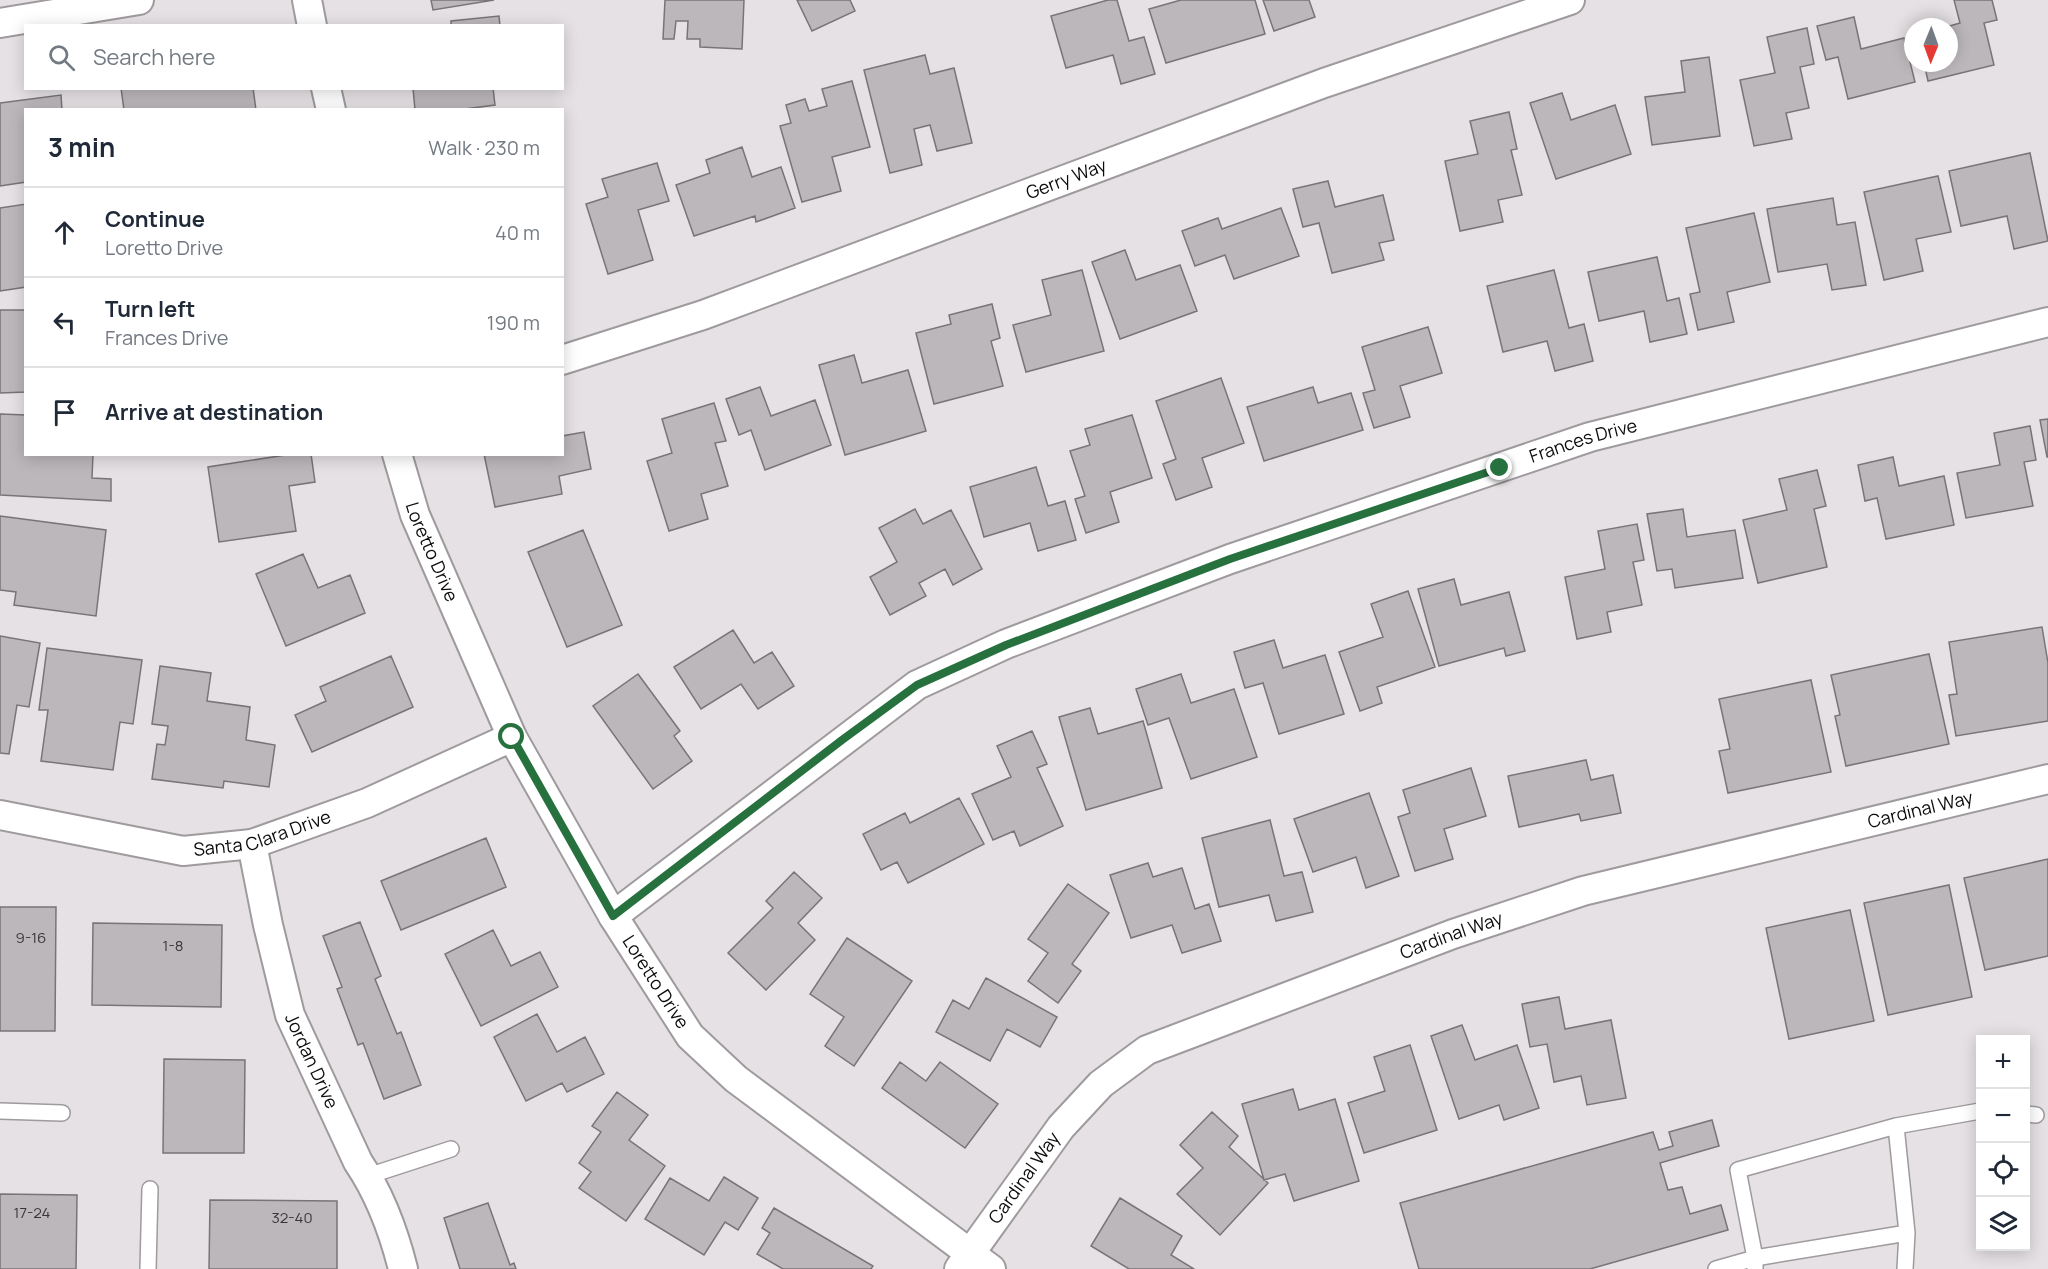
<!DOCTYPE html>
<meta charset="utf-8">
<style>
body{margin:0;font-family:Manrope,sans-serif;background:#f6f6f7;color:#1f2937}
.controls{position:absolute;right:18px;bottom:18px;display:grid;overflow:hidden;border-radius:0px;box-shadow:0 3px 15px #0003}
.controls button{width:54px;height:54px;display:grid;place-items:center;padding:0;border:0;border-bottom:2px solid #e0e1e3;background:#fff;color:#1f2937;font:30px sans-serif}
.compass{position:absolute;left:1904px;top:18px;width:54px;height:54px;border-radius:50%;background:#fff;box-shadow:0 3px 15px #0003;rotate:181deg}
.stop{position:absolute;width:18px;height:18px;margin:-14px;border:4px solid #27713f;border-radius:50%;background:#fff}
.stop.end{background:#27713f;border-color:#fff;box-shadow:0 2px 6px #0008}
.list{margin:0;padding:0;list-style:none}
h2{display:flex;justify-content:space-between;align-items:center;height:78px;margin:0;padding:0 24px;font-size:26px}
h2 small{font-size:20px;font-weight:400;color:#747a83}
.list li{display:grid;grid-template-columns:39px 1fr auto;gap:18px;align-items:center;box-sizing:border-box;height:90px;padding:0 24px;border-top:2px solid #e0e1e3}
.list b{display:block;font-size:22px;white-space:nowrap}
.list p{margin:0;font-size:20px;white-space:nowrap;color:#747a83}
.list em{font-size:20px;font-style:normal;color:#747a83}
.icon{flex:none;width:33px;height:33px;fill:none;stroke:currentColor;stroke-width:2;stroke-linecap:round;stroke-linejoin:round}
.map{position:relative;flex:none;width:2048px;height:1269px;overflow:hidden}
.search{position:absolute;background:#fff;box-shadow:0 3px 15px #0003;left:24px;top:24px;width:540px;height:66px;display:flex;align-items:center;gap:15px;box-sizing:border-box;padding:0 21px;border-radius:0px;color:#747a83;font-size:22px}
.panel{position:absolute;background:#fff;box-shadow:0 3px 15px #0003;left:24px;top:108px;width:540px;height:348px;border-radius:0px}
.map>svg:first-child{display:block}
.building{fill:#bbb7bb;stroke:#787578;stroke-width:1.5}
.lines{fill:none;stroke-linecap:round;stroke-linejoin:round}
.service-casing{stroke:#9e9a9d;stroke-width:18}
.minor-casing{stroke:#9e9a9d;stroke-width:32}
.service{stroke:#fff;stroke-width:15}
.minor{stroke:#fff;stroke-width:28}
.route{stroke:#27713f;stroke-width:8}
.labels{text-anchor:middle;stroke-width:5;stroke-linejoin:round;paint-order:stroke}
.number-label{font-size:15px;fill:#383638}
.street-label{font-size:18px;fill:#0c0b0c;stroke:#e5e1e4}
</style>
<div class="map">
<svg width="2048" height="1269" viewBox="0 0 2048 1269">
<rect width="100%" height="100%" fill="#e5e1e4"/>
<!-- building -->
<path class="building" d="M431 0H494L433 10Z
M665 0H744L742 49 700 47V39H687L688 21H676L674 39H663Z
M797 0H850L855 11 812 31Z
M1108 0H1117L1129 41 1144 37 1155 74 1121 84 1113 55 1066 68 1051 16Z
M1181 0H1255L1265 34 1166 63 1149 9Z
M1263 0H1309L1315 17 1274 31Z
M1954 0H1992L1997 20 1984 23 1994 65 1928 81 1924 63H1949V27H1946L1960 23Z
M499 16 500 26H451V21Z
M1854 17 1861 49 1904 38 1915 82 1848 99 1838 57 1826 60 1817 26Z
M1807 28 1814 64 1800 67 1809 108 1786 113 1792 139 1754 146 1740 80 1775 73 1767 37Z
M925 55 930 74 954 68 972 143 937 151 930 125 914 129 922 165 890 173 864 70Z
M1709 57 1720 136 1652 145 1645 97 1685 92 1681 61Z
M852 81 870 147 832 157 841 191 802 202 780 126 791 123 786 105 805 99 809 111 827 106 822 89Z
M121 88H253L256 110H124Z
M413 88H493L495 105 457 110H415Z
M1562 93 1571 120 1615 105 1631 154 1556 179 1530 103Z
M61 95 62 110H26V182L0 186V103Z
M1509 112 1517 149 1511 150 1522 195 1498 200 1503 222 1460 231 1445 161 1478 154 1470 121Z
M742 147 752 177 781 167 795 208 756 222 755 216 694 236 676 185 710 173 706 160Z
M2030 153 2048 241 2014 249 2007 216 1961 226 1949 171Z
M657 163 669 201 638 210 653 260 608 274 586 204 608 197 602 179Z
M1938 176 1951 232 1916 239 1923 271 1884 280 1864 192Z
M1328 181 1335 207 1383 195 1394 240 1379 243 1384 260 1332 273 1319 223 1303 227 1293 189Z
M1833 198 1837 225 1855 222 1866 285 1832 290 1827 264 1778 272 1767 209Z
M26 204V287L0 291V208Z
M1281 208 1299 256 1234 279 1225 255 1195 266 1182 231 1218 218 1222 229Z
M1754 213 1770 282 1727 292 1734 322 1698 330 1690 294 1700 292 1686 228Z
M1125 250 1136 280 1180 265 1197 311 1120 339 1092 262Z
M1657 257 1667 301 1679 298 1687 334 1650 342 1644 311 1599 321 1588 272Z
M1082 270 1104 351 1026 372 1013 325 1051 315 1042 280Z
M1554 270 1569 328 1584 324 1593 361 1555 371 1547 341 1503 352 1487 286Z
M992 304 1000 338 991 341 1003 386 934 404 916 333 951 324 949 315Z
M0 310H26V392L0 393Z
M1428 327 1442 373 1400 386 1410 417 1374 428 1363 393 1375 390 1362 347Z
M854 355 862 383 908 370 926 431 845 455 819 365Z
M1221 378 1244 443 1202 458 1212 487 1176 500 1163 464 1176 459 1156 401Z
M760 387 771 416 815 400 831 445 765 470 751 430 739 435 726 399Z
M1313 387 1318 403 1351 393 1363 430 1264 461 1247 407Z
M714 403 726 441 715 443 728 486 701 494 708 519 669 531 647 461 672 453 662 419Z
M0 414 26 415V454H93L92 478 111 479V501L0 495Z
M1132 415 1152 478 1110 492 1119 522 1086 533 1075 499 1085 496 1070 451 1090 445 1085 429Z
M2048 419V457H2047L2040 420Z
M2030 426 2036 460 2024 462 2033 506 1966 518 1957 473 2000 465 1994 433Z
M584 432 591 469 559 476 562 494 495 507 484 454H562V436Z
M292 454H311L315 482 289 486 296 531 219 542 208 467Z
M1893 457 1899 486 1944 476 1954 525 1886 539 1877 498 1865 501 1858 465Z
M1036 467 1048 506 1065 501 1076 540 1038 551 1030 523 984 537 970 487Z
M1817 470 1826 506 1814 509 1827 567 1758 583 1743 520 1787 510 1779 479Z
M915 509 923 524 951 510 982 569 953 585 945 569 919 583 926 596 890 615 870 577 897 562 879 528Z
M1683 509 1687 537 1735 530 1743 578 1675 588 1672 569 1657 571 1647 514Z
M0 516 106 530 96 616 14 605 16 592 0 590Z
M1637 524 1644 560 1633 562 1642 605 1607 612 1611 632 1577 639 1565 577 1605 569 1598 531Z
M583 530 622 625 567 647 528 552Z
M303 554 318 588 350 575 365 613 286 646 256 574Z
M1454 579 1461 605 1509 592 1525 651 1506 656 1504 648 1439 666 1418 589Z
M1408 591 1435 667 1377 687 1382 703 1360 711 1339 652 1383 637 1371 604Z
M2042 627 2048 663V721L1956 736 1949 695 1957 694 1949 642Z
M733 630 754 663 772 652 794 686 758 709 741 684 701 709 674 667Z
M0 636 40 643 29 707 17 705 9 754 0 753Z
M1274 640 1283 668 1325 655 1344 714 1279 734 1263 683 1245 688 1234 652Z
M47 648 142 660 133 724 120 722 113 770 41 761 48 710H39Z
M1929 654 1949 744 1846 766 1835 716 1840 715 1831 675Z
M391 656 413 707 312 752 295 715 326 701 320 687Z
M160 666 211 673 207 701 250 707 246 740 275 745 269 787 224 781 223 788 152 779 157 744 165 745 168 726 152 724Z
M638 674 680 731 674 736 692 761 653 789 593 706Z
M1181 674 1191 703 1234 689 1257 757 1191 779 1169 718 1148 725 1136 689Z
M1811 680 1831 772 1728 793 1719 751 1730 749 1719 699Z
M1090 708 1098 734 1143 721 1162 788 1086 810 1059 717Z
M1032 731 1047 764 1037 768 1063 826 1020 846 1014 831 993 840 972 794 1011 777 997 746Z
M1586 760 1591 780 1613 775 1621 813 1581 821 1579 814 1519 827 1508 776Z
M1471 768 1486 816 1444 829 1453 859 1415 871 1398 817 1410 813 1403 790Z
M1369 793 1399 876 1366 888 1356 857 1313 872 1294 819Z
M959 798 984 844 908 883 897 862 881 870 863 834 905 813 910 823Z
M1270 820 1284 876 1302 872 1313 912 1276 921 1269 895 1219 907 1202 838Z
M486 838 506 887 401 930 381 881Z
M2048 859V956L1985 970 1964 878Z
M1148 863 1153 877 1182 868 1195 909 1209 904 1221 941 1182 953 1172 925 1131 938 1110 875Z
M794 872 822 898 798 923 815 940 766 990 728 953 773 908 766 901Z
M1068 884 1109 913 1072 964 1081 971 1058 1003 1028 981 1048 953 1028 939Z
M1949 885 1972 997 1888 1015 1864 903Z
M0 907H56L55 1031H0Z
M1850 910 1874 1021 1789 1039 1766 928Z
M360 922 381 976 375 979 397 1034 401 1032 421 1085 384 1099 363 1043 358 1045 337 989 342 987 323 936Z
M93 923 222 925 221 1007 92 1005Z
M493 930 511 966 540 952 558 987 481 1026 445 954Z
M847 938 912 981 854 1066 825 1046 844 1017 810 994Z
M986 978 1057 1017 1040 1047 1007 1029 990 1061 936 1032 953 1000 969 1009Z
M1559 997 1565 1029 1611 1020 1626 1098 1587 1105 1581 1076 1554 1082 1547 1044 1530 1047 1522 1004Z
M537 1014 557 1052 585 1037 604 1074 567 1092 562 1083 526 1101 494 1037Z
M1462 1025 1475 1060 1517 1045 1539 1108 1504 1120 1499 1105 1459 1119 1431 1036Z
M1410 1045 1437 1130 1364 1153 1348 1103 1385 1091 1374 1057Z
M164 1059 245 1060 244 1153H163Z
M900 1062 926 1081 940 1062 998 1104 965 1148 882 1088Z
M1293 1089 1299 1110 1335 1099 1359 1181 1294 1201 1285 1174 1264 1180 1242 1104Z
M617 1092 648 1115 629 1140 665 1166 626 1221 579 1188 591 1172 579 1163 601 1132 592 1126Z
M1212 1112 1238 1136 1229 1147 1268 1183 1220 1235 1177 1194 1203 1168 1180 1145Z
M1712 1120 1719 1146 1660 1163 1668 1190 1682 1187 1690 1214 1721 1205 1728 1230 1590 1269H1419L1400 1203 1653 1132 1659 1150 1673 1146 1669 1132Z
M724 1177 758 1198 738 1230 725 1222 704 1255 645 1219 670 1178 709 1201Z
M0 1194 77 1195 76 1269H0Z
M1120 1198 1182 1236 1171 1255 1194 1269H1129L1091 1246Z
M210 1200 337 1201V1269H209Z
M488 1203 510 1265 514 1263 516 1269H460L444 1218Z
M774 1208 873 1266 871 1269H783L757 1254 770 1233 762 1228Z"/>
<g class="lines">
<defs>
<path id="service" d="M0 1111 62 1113
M2026 1114 2036 1115
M368 1176 451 1149
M148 1269 150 1189
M1716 1269 1755 1258 1907 1233 1896 1126
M1755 1269V1258L1738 1170 1896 1126 1980 1111
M1905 1269 1907 1233"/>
<g id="minor">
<path d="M307 0 312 26"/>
<path d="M0 23 139 0"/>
<path d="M326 88 331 110"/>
<path id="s1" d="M562 360 703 315 1324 83 1570 0"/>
<path id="s2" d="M397 454 415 515 512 737 613 916 690 1036 736 1079 991 1269"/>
<path id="s3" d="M0 815 183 851 252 844 367 803 512 737"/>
<path id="s4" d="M252 844 268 925 290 1015 358 1162C379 1193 394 1233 403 1269"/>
<path id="s5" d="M613 916 917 685 1006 644 1230 559 1590 437 2048 322"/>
<path id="s6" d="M959 1269 1061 1127 1101 1084 1147 1050 1453 934 1583 891 2048 779"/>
</g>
</defs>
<!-- service casing -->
<use href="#service" class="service-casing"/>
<!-- minor casing -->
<use href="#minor" class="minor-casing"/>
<!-- service -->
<use href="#service" class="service"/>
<!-- minor -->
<use href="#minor" class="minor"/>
</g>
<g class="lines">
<!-- route -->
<path class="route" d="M512 737 613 916 842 740 917 685 1006 645 1230 559 1500 468"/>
</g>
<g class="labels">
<!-- number labels -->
<g class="number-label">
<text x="31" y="943">9-16</text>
<text x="173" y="951">1-8</text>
<text x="32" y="1218">17-24</text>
<text x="292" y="1223">32-40</text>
</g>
<!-- street labels -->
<g class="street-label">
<text dy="6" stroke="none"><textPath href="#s1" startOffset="536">Gerry Way</textPath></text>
<text dy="6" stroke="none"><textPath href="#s5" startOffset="1092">Frances Drive</textPath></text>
<text dy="6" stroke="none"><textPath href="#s2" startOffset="104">Loretto Drive</textPath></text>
<text dy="6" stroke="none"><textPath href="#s6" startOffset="1102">Cardinal Way</textPath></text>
<text dy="6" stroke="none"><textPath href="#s3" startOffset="268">Santa Clara Drive</textPath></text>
<text dy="6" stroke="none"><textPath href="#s6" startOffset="616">Cardinal Way</textPath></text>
<text dy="6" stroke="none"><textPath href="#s2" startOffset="590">Loretto Drive</textPath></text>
<text dy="6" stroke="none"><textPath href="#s4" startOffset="226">Jordan Drive</textPath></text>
<text dy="6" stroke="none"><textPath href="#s6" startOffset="112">Cardinal Way</textPath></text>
</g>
</g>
</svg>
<div class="controls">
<button>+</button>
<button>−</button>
<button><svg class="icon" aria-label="locate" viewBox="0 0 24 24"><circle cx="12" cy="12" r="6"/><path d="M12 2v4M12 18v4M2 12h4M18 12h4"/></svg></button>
<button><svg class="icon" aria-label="layers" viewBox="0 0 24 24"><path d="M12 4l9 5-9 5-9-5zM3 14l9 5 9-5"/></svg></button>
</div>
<svg class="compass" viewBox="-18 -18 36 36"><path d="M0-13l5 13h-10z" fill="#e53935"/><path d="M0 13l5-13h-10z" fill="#747a83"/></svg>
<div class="stop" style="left:512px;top:737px"></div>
<div class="stop end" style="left:1500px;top:468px"></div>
<div class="search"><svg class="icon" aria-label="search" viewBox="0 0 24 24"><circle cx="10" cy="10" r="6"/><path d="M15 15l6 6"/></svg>Search here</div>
<section class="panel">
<h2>3 min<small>Walk · 230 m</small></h2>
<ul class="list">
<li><svg class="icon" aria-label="ahead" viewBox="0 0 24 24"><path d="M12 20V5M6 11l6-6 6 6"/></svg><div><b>Continue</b><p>Loretto Drive</p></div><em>40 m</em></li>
<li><svg class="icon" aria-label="left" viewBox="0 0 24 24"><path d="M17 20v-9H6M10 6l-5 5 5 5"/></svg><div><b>Turn left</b><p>Frances Drive</p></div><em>190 m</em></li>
<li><svg class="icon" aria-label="arrive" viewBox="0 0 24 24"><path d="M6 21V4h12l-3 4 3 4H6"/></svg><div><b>Arrive at destination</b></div></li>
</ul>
</section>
</div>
